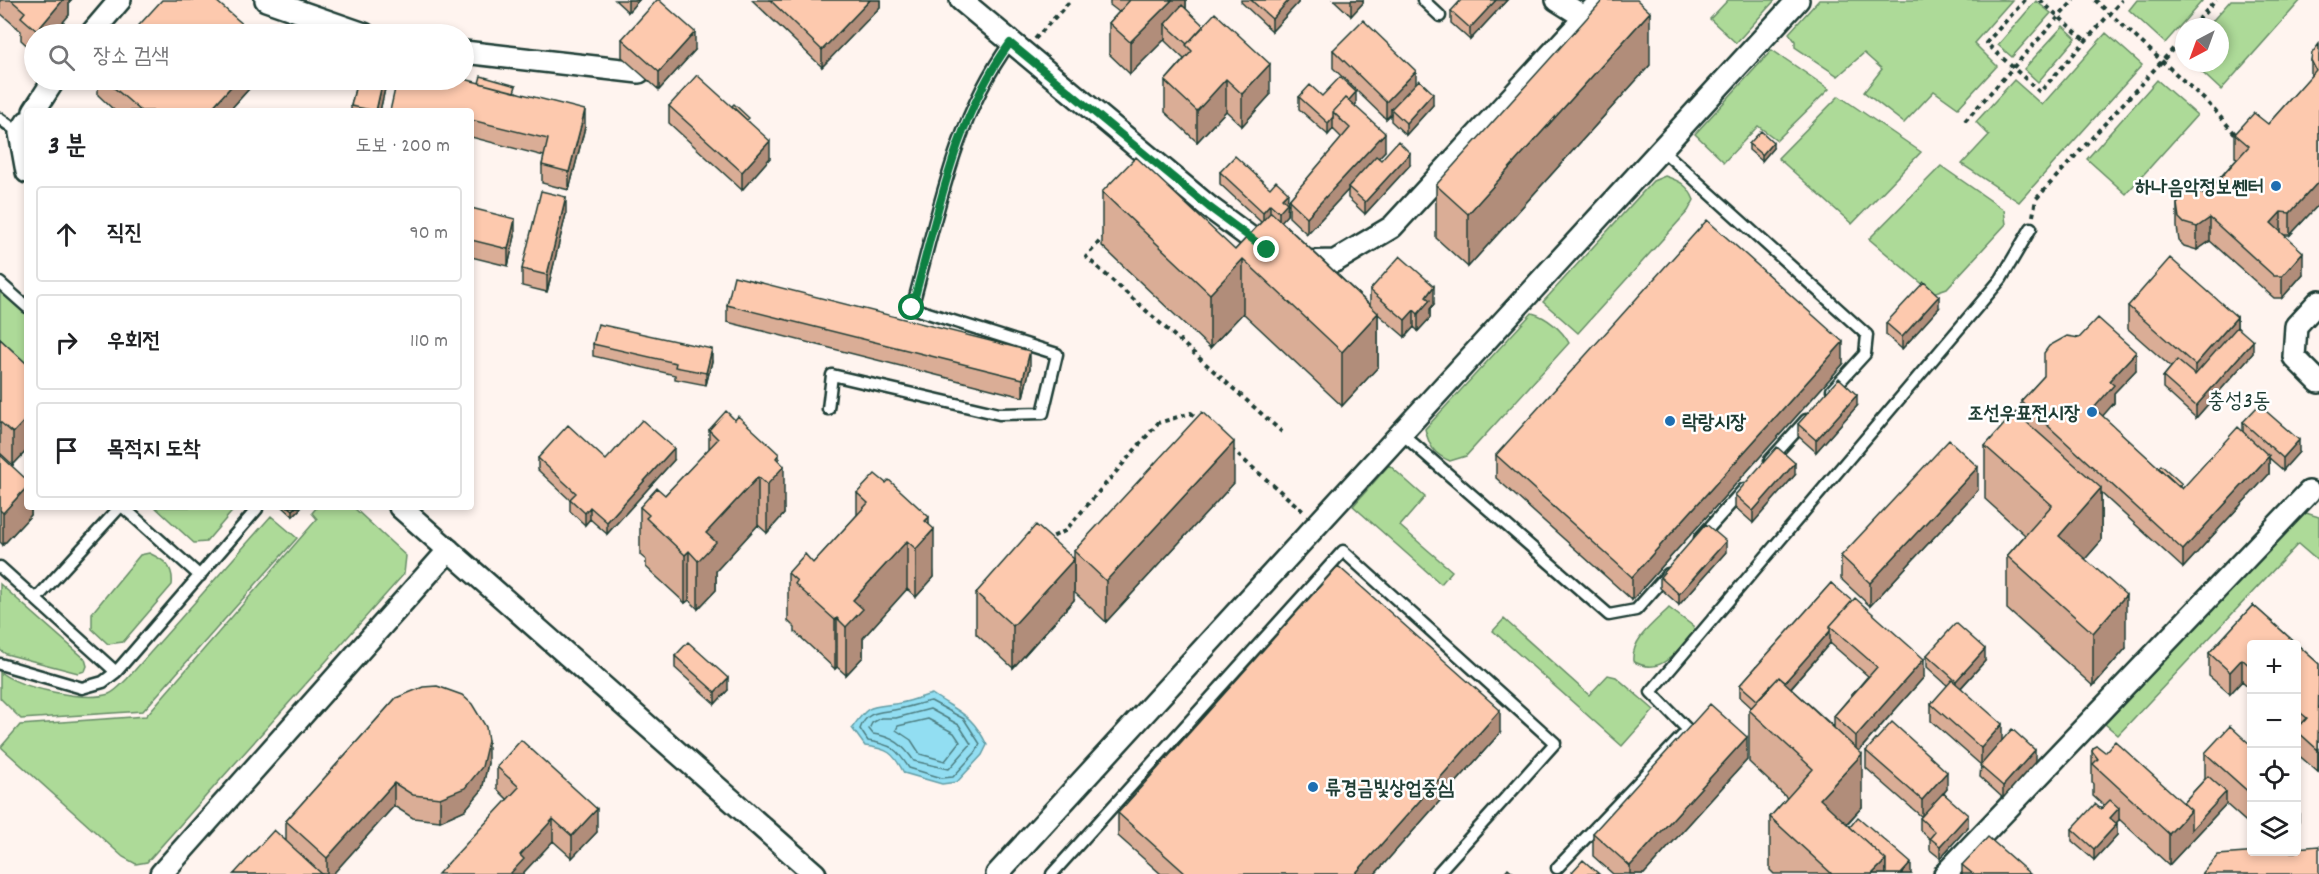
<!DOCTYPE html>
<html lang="ko">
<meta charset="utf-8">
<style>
body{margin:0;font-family:Dekko,"Poor Story",sans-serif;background:#f2f2f2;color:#202124}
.controls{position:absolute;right:18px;bottom:18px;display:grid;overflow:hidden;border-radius:6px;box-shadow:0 3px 9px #0003}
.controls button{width:54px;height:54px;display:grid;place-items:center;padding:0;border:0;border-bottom:2px solid #e0e0e0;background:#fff;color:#202124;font:30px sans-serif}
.compass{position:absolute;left:2175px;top:18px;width:54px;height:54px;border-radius:50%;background:#fff;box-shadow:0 3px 9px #0003;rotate:221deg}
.stop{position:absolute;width:18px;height:18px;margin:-14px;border:4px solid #0b8043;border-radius:50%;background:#fff}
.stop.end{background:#0b8043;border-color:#fff;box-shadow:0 2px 6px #0008}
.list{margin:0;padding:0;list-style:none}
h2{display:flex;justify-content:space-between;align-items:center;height:78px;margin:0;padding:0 24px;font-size:26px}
h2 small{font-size:20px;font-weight:400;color:#757577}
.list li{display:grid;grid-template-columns:39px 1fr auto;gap:18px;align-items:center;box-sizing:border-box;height:96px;margin:0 12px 12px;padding:0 12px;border:2px solid #e0e0e0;border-radius:6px}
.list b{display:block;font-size:22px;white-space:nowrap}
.list em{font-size:20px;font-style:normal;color:#757577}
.icon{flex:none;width:33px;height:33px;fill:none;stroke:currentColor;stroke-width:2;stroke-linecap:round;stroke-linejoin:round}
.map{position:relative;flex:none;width:2319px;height:874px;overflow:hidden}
.search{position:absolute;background:#fff;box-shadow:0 3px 9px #0003;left:24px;top:24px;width:450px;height:66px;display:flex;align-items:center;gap:15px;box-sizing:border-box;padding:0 21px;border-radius:33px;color:#757577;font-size:22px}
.panel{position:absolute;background:#fff;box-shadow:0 3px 9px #0003;left:24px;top:108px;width:450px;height:402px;border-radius:6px}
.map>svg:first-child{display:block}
.green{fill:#adda98;stroke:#668c66;stroke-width:1.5}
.water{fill:#92def2;stroke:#649ea6;stroke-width:1.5}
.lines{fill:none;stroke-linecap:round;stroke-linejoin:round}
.shore{stroke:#4d7d80;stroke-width:1.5}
.lane-casing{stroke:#1f3d34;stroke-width:15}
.street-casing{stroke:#1f3d34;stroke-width:26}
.path{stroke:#1f3d34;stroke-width:4;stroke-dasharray:4.5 4.5;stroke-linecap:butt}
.lane{stroke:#fff;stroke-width:10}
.street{stroke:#fff;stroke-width:21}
.wall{fill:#daad96;stroke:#1f3d34;stroke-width:1.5;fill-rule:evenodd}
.shaded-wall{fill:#b18d7a;stroke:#1f3d34;stroke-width:1.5}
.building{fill:#fdc9ae;stroke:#1f3d34;stroke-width:1.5}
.route{stroke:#0b8043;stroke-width:8}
.poi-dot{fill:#1f6fb2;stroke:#fff;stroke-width:2}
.labels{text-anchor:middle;stroke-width:5;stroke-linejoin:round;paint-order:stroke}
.poi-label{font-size:20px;font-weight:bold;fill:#1f3d34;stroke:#fff;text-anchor:end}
.quarter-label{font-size:22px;fill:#1f3d34;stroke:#fff}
</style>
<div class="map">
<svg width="2319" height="874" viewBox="0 0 2319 874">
<rect width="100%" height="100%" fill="#fff4ef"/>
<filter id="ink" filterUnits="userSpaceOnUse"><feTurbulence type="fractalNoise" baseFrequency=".0167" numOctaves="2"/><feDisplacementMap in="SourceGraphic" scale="12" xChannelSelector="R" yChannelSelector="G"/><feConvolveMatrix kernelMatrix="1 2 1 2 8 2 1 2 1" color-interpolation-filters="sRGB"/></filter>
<g filter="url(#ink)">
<!-- green -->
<path class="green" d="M1728 0H1775L1736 43 1710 19Z
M1819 0H2012L1974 43 1997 66 1958 108 1934 91 1904 123 1864 92 1882 69 1864 53 1838 76 1795 47V41L1789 33Z
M2137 0H2203L2165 43 2129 10Z
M2231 0H2301L2221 90 2192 63H2220V27H2207Z
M2036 1 2051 13 2012 57 1998 45Z
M2063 26 2076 38 2038 82 2024 69Z
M2106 33 2142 65 2019 202 1962 164 1989 135 1976 122 2014 80 2042 105Z
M1772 50 1829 89 1777 140 1758 126 1724 162 1695 134Z
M2157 80 2197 115 2126 194 2087 159Z
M1839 96 1921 152 1852 224 1778 158Z
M1941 166 2004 210 2006 224 1947 288 1933 293 1869 239Z
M1665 176C1680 181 1688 185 1694 200L1688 211 1578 333 1543 302 1653 181Z
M0 288 27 311V391L0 366Z
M1532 313C1547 317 1562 330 1569 343L1466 456 1450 461C1433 454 1429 445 1425 429Z
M1389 465 1425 497 1400 526 1452 571 1441 584 1353 506Z
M155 507H236L206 542 194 543Z
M317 507H353L406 556 404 574 147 862 136 864 123 857 1 747 20 725 146 716 317 519 312 513Z
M2306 513 2319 517V562L2298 544 2118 735 2105 724 2301 515Z
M271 516 297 538 143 711 21 719 0 698V672C20 688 85 702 109 694 115 692 122 684 127 679Z
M149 553C164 560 174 566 172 585L123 642 108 644 92 629V613L140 555Z
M0 584 85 659 87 666 85 671 78 673 6 654 0 650Z
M1669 608 1693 626 1695 632C1678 650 1660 678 1633 661 1631 639 1655 622 1669 608Z
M1504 619 1589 695 1608 675 1616 677 1654 710 1622 746 1493 631Z"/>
<!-- water -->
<path class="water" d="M932 694C960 713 971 713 987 745L982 755 957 782 942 784 904 773C893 752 888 749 865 746L852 728C868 705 869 707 895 704 907 703 920 697 932 694Z"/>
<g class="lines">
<!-- shore -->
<path class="shore" d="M931 701 964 719 980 744 976 752 953 777 942 778 909 768C896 748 892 745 868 741L860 729C867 709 882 713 899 709 910 707 920 703 931 701Z
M930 709 959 725 971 744 949 769 914 761C903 745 894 737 873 734L869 729 872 723 881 718H896Z
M928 719 954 733 960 742 945 761 920 754 911 740 896 730 898 726Z"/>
<defs>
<path id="lane" d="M1423 0 1440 16
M0 119 20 133
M1661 149 1867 335 1865 354 1832 390
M0 283 27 307
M828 409 832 375 999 414 1043 413 1057 354 912 308C937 218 954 119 1010 43
M1400 432 1609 615 1636 610 1668 574
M1770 460 1806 420
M123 507 200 576
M1700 538 1744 489
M0 567 116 672 257 509
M36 599 120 507
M0 664 82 688 103 682 116 672
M1557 868 1688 730 1651 692 2001 279 2031 228
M1052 874 1343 551 1555 743 1437 874"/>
<path id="street" d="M266 0 364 34
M961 0 1209 207 1267 250 1297 262 1335 261 1392 227 1601 0
M1557 0 1584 17
M91 34 120 0
M464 52 639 72
M34 111 54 80
M27 122 20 133 27 172
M2319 301 2296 326 2294 357 2319 382
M400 507 815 874
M161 874 449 550
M997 874 1798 0
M1945 874 2309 492"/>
</defs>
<!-- lane casing -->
<use href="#lane" class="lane-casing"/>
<!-- street casing -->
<use href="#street" class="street-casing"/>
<!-- path -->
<path class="path" d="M2025 0 1986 43 2040 92 2122 0
M2040 0 2086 41
M2095 0 2208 103 2237 136
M2192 27 2216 0
M1035 39 1071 0
M1965 121 2074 0
M2033 216 2036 199 2184 37
M1105 235 1086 257 1282 432
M1231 449 1303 511
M1045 540 1065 531 1158 423 1191 413 1199 420"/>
<!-- lane -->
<use href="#lane" class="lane"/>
<!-- street -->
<use href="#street" class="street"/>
</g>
<!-- wall -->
<path class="wall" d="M0 0H71L69 2V15L53 34H34V52L21 40V31L0 13Z
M615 0H639L628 12Z
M752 0H880V7L822 67Z
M1110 0H1186V9L1270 95 1242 126 1226 111 1197 142 1165 112V81L1184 59 1165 41V39L1130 74 1109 54V23L1119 12 1110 5Z
M1241 0H1298V3L1272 31 1241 2Z
M1334 0H1363V3L1351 16Z
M1507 0 1470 40 1451 23V11Z
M622 39 695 50 659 90 622 57Z
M2319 44V204L2290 235H2285L2303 274 2282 298H2274L2210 241 2197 250 2184 246 2179 241 2177 227V204L2205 195 2237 158 2235 157V134L2268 124 2311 76V60Z
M1333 50 1416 83 1433 105 1406 135 1391 121V114L1386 119 1333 68Z
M1650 65 1468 267 1436 238V185Z
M98 80H257L229 111H115L98 95Z
M357 80H387L380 111H351V106Z
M516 92 585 127 569 190 542 183V165L544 156 471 137V111H390Z
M1322 96 1356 104 1355 106 1385 151 1378 158 1381 160 1410 165 1365 214 1348 198V190L1307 234 1289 217V200L1342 138 1333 129 1328 135 1299 109V97Z
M669 106 749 122 770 158 742 190 669 123Z
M1749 144 1773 148 1762 161 1749 150Z
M1220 172 1288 204 1287 205V215L1281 221 1370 305V290L1434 304 1430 309V318L1418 331 1414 327 1405 337 1378 314V367L1342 406 1243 313 1210 348 1102 246V192L1235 250 1261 222 1220 184Z
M471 208 515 236 508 266 471 257Z
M566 214 547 292 522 286V269Z
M727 305 1030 368 1023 397 727 322Z
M2128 306 2237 317V327L2253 353 2196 418 2163 388V377L2171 367 2128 329Z
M1939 308 1902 349 1886 335V323Z
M0 339 27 364V450L13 465 0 453Z
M593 344 712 361 706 385 675 379V375L593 356Z
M1843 364 1632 600 1496 478V455Z
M2136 370 2114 393V403L2102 416 2182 489 2243 432V422L2299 452 2283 470 2269 458V474L2183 568 2101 493V541L2085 559 2126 648 2093 686 2007 609V556L2025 535 1985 499V446L2021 417V401L2044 376Z
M1857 406 1816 452 1798 436V424Z
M709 430 779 461 784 514 767 533 758 525 716 571V590L698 609 689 600 685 603 646 567V560L640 555V507L665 495 709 449Z
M0 455 31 507V515L3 545 0 542Z
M538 458 606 460H674L607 534 590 519 585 525 570 511V500L538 470Z
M1795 475 1753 523 1735 507V495Z
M1234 483 1106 622 1074 592V551Z
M1978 490 1870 606 1841 579V556Z
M857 493 929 524 934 577 916 597 907 589 863 638V657L846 675 837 667 835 669 795 632V628L788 621V573L813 563 857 515Z
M283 507H301V508L293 516Z
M1726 552 1679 605 1660 588V577Z
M1831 583 1924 677 1859 751 1862 807 1847 824 1911 874H1774L1770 870V817L1787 798 1749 762V710L1751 707 1740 697V685ZM1830 643 1868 676 1834 716V727L1791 688Z
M976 593 1074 600 1013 668 976 634Z
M2253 605 2319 664 2318 772 2296 753V645H2252V690L2242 681 2230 694 2209 676V653Z
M1927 655 1985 661 1961 688 2002 740 2035 762 2003 798 1980 777 1981 765 1931 721V704L1948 686 1927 667Z
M675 656 728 690 715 704 675 668Z
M396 698 488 763 482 790 465 810 440 821 413 818 394 806 333 874H234L286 840V821Z
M1500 733 1375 874H1161L1118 836V813Z
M2252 746V827L2226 804 2169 865 2119 819 2116 823 2117 835 2094 860 2072 841V829L2101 809 2104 806 2093 796V784L2092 783V751L2183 803 2205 779V753Z
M1866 751 1947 789 1944 793 1968 827 1940 858 1930 850V839L1920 830V818L1922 817 1866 768Z
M1747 760 1644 874H1613L1593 856V833Z
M497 767 597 832 572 858 553 841 524 872V874L507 799 497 789Z
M1962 865 2030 874H1962Z"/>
<!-- shaded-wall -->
<path class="shaded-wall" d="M63 0H71L69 2V15L53 34H37V31Z
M628 0H639L628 12Z
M870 0H880V7L822 67V50Z
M1172 0H1186V18L1165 24V39L1130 74V42Z
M1289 0H1298V3L1272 31V19Z
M1351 0H1363V3L1351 16Z
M1496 0H1507L1470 40V28Z
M1650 12V65L1468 267V214Z
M695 32V50L659 90V72Z
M1270 64V95L1242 126V94Z
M1416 71V88L1391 109V114L1386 119V102Z
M1226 79V111L1197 142V111Z
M237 80H257L229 111H209Z
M383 80H387L380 111H376Z
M1356 92V104L1341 120 1336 114Z
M1433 93V105L1406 135V123Z
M585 110V127L569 190V172Z
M1333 117V129L1328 135V123Z
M1385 133V151L1350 188 1348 187V190L1307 234V217Z
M770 141V158L742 190V172Z
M1773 142V148L1762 161V155Z
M1410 153V165L1365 214V202Z
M2319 181V204L2290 235V213Z
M1288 192 1287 215 1279 224V212L1282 198Z
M566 197V214L547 292V275Z
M1270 204V216L1263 224V212Z
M2281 212V235L2271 223Z
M2210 218V241L2197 250V227Z
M515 219V236L508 266V249Z
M2303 252V274L2282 298V276Z
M1243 259V313L1210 348V294Z
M1434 286V304L1430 309V318L1418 331V314L1426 297Z
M1939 296V308L1902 349V337Z
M1414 310V327L1405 337V320Z
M1378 313V367L1342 406V352Z
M2237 317V339L2195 387V365Z
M2253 341V353L2196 418V406Z
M1843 342V364L1632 600V577Z
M712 349V361L706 385V373Z
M1030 351V368L1023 397V379Z
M2136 352V370L2114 393V403L2094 426V408L2109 381Z
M1857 395V406L1816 452V440Z
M27 418V450L13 465V433Z
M2299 440V452L2283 470V458Z
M1234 442V483L1106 622V581Z
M674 448V460L607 534V522Z
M779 454V471L784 466V514L767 533V485L776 458Z
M2269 456V474L2183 568V550Z
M1795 463V475L1753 523V511Z
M1978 467V490L1870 606V583Z
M758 477V525L716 571V590L698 609V561L706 533Z
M27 487V507H31V515L3 545V513Z
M2101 488V541L2059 589V536Z
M296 507 301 508 293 516V510Z
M590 507V519L585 525V513Z
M929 517V535L934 529V577L916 597V549L925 521Z
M907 541V589L863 638V657L846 675V627L853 600Z
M1726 541V552L1679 605V594Z
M689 551V600L685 603V555Z
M1074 559V600L1013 668V626Z
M2126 595V648L2093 686V633Z
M837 618V667L835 669V620Z
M1830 631V643L1764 718V706Z
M1985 649V661L1956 693V681Z
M1924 659V677L1856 754V736Z
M2242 659V681L2230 694V672Z
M728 678V690L715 704V692Z
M1500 710V733L1375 874H1355Z
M2002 724V742L1981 766V748Z
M1747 737V760L1644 874H1630V866Z
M488 741V763L482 790 465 810 440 821V798Z
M2319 749V772H2318V750Z
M2035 750V762L2003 798V786Z
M1862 754V807L1820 852V799Z
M1947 772V789L1922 817V800Z
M394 783V806L333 874H327V858Z
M2299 790V821L2296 824V793Z
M2226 792V804L2169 865V834L2191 810Z
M2119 808V820L2110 829V818Z
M597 809V832L572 858V836Z
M1968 815V827L1940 858V846Z
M553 819V841L524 872V874H510L520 855Z
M2117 824V835L2094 860V849Z
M1886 860V874H1872Z
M1911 863V874H1901Z"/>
<!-- building -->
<path class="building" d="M11 0H63L37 31 21 17 25 12Z
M162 0H215L254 34H131Z
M657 0H659L695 32 659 72 622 39Z
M770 0H870L822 50Z
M1130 0H1172L1130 42 1109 23Z
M1251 0H1289L1272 19Z
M1461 0H1496L1470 28 1451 11Z
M1603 0H1637L1650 12 1468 214 1436 185Z
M1182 5 1204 26 1187 44 1165 24Z
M1215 13 1270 64 1242 94 1226 79 1197 111 1165 81 1192 51 1186 45Z
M1363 20 1416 71 1386 102 1333 50Z
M2319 44V181L2290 213 2281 212 2271 223 2303 252 2282 276H2274L2210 218 2197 227 2184 223 2179 218 2177 204 2186 193 2193 191 2205 195 2249 146 2235 134 2254 113 2268 124 2316 70 2311 60 2312 53Z
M697 75 770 141 742 172 669 106Z
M481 76 516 86 514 92 479 83Z
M1340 77 1356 92 1349 100 1346 98 1333 112V117L1328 123 1299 97 1310 85 1322 96Z
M464 79 585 110 569 172 542 165 548 139 471 120V111H436L429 109V111H390L397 80Z
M105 80H237L209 111H141Z
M357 80H383L376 111 351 106Z
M1419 80 1433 93 1406 123 1391 109Z
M1346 98 1385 133 1307 217 1289 200 1350 128 1333 112Z
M734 104 749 118 747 120 732 106Z
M1761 131 1773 142 1762 155 1749 144Z
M1398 141 1410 153 1365 202 1348 187 1376 156 1381 160Z
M1235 156 1270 188 1276 181 1288 192 1282 198 1287 203 1279 212 1270 204 1263 212 1220 172Z
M1136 157 1235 250 1271 212 1378 313 1342 352 1243 259 1210 294 1102 192Z
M541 191 566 197 547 275 522 269Z
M471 208 515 219 508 249 471 240Z
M1707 220 1843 342 1632 577 1496 455Z
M1400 256 1434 286 1426 297 1430 300 1418 314 1414 310 1405 320 1370 290Z
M2170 258 2237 317 2195 365 2128 306Z
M734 276 1030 351 1023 379 727 305Z
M1924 282 1939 296 1902 337 1886 323Z
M2098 318 2136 352 2109 381 2114 385 2094 408 2182 489 2238 427 2269 456 2183 550 2021 401 2044 376V353L2049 346 2067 336 2079 338Z
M598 324 712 349 706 373 675 367 676 363 593 344Z
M2237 327 2253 341 2196 406 2163 377 2177 360 2195 375Z
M0 339 27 364V418L13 433 0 422Z
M1839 378 1857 395 1816 440 1798 424Z
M2259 405 2299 440 2283 458 2243 422Z
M726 411 735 420 738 416 779 454 776 458 784 466 767 485 758 477 706 533 716 542 698 561 689 551 685 555 646 518 649 515 640 507 657 488 665 495 718 439 709 430Z
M1202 412 1234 442 1106 581 1074 551Z
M2015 412 2101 488 2059 536 2126 595 2093 633 2007 556 2052 505 1985 446Z
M642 420 674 448 607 522 590 507 585 513 570 499 576 493 538 458 568 425 606 460Z
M1949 440 1978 467 1870 583 1841 556Z
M1777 447 1795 463 1753 511 1735 495Z
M0 455 27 480V487L3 513 0 510Z
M2161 465 2182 484 2179 487 2158 468Z
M875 474 886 483 889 480 929 517 925 521 934 529 916 549 907 541 853 600 863 609 846 627 837 618 835 620 795 584 797 581 788 573 805 554 813 563 868 503 857 493Z
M289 507H296L293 510Z
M1706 524 1726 541 1679 594 1660 577Z
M1036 525 1074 559 1013 626 976 593Z
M1338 566 1500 710 1355 874H1186L1118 813Z
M1831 583 1852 601 1830 626V631L1785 682 1779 677 1757 700 1740 685Z
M1855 598 1924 659 1856 736 1834 716 1877 667 1830 626Z
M2253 605 2319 664 2318 750 2296 730 2307 718 2296 709V645H2252V668L2242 659 2230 672 2209 653Z
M1956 623 1985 649 1956 681 1927 655Z
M688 642 728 678 715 692 675 656Z
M1779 677 1862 754 1820 799 1886 860 1872 874H1832L1770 817 1813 769 1749 710Z
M1952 680 2002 724 1981 748 1931 704Z
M437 686 462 695 472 704 486 727 488 741 482 767 465 788 440 798 413 795 394 783 327 858 286 821 396 698 423 687Z
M1710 704 1747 737 1630 866 1593 833Z
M1892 722 1947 772 1922 800 1866 751Z
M2230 726 2252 746V795L2205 753Z
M2012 729 2035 750 2003 786 1980 766Z
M521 740 597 809 572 836 553 819 520 855 524 859 510 874H438L519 787 497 767Z
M2115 741 2191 810 2169 834 2093 764 2098 759 2092 751 2093 748 2097 746 2105 752Z
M2208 776 2226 792 2191 830V810L2183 803Z
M1943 793 1968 815 1940 846 1930 838 1935 832 1920 818Z
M2110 800 2119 808 2110 818 2117 824 2094 849 2072 829 2095 804 2101 809Z
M1858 817 1911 863 1901 874H1886V860L1850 827Z
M274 830 322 874H234Z
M1988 837 2030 874H1973L1962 865Z
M2319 846V874H2202L2218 855 2260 852H2296V848Z
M1583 860 1599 874H1574L1572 872Z
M1508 868 1515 874H1503Z"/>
</g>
<g class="lines" filter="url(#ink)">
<!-- route -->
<path class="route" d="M912 308C937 218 954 119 1010 43L1209 207 1267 250"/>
</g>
<!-- markers -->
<g class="poi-dot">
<circle cx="2276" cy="186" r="6"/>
<circle cx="2092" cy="412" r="6"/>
<circle cx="1670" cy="421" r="6"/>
<circle cx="1313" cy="787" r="6"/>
</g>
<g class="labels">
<!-- poi labels -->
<g class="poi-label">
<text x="2264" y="193">하나음악정보쎈터</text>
<text x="2080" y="419">조선우표전시장</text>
<text x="1682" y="428" text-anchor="start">락랑시장</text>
<text x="1325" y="794" text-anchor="start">류경금빛상업중심</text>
</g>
<!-- quarter labels -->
<g class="quarter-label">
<text x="2239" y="407">충성3동</text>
</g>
</g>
</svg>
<div class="controls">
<button>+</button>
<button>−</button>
<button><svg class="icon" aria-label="locate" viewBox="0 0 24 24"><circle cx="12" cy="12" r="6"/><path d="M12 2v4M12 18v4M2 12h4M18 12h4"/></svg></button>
<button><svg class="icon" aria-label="layers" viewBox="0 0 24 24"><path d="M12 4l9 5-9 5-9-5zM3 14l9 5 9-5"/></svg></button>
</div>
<svg class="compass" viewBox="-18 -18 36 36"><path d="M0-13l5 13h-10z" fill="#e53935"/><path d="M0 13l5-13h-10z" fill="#757577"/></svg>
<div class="stop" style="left:912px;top:308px"></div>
<div class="stop end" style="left:1267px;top:250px"></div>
<div class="search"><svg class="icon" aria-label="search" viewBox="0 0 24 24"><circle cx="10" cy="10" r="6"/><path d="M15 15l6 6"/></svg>장소 검색</div>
<section class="panel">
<h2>3 분<small>도보 · 200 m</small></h2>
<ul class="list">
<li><svg class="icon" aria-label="ahead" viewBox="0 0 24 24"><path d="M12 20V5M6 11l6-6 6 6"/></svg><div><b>직진</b></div><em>90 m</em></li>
<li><svg class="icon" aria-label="right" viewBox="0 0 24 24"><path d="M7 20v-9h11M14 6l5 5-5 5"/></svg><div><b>우회전</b></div><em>110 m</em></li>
<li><svg class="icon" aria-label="arrive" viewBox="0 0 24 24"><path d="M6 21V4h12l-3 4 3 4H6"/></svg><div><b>목적지 도착</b></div></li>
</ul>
</section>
</div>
